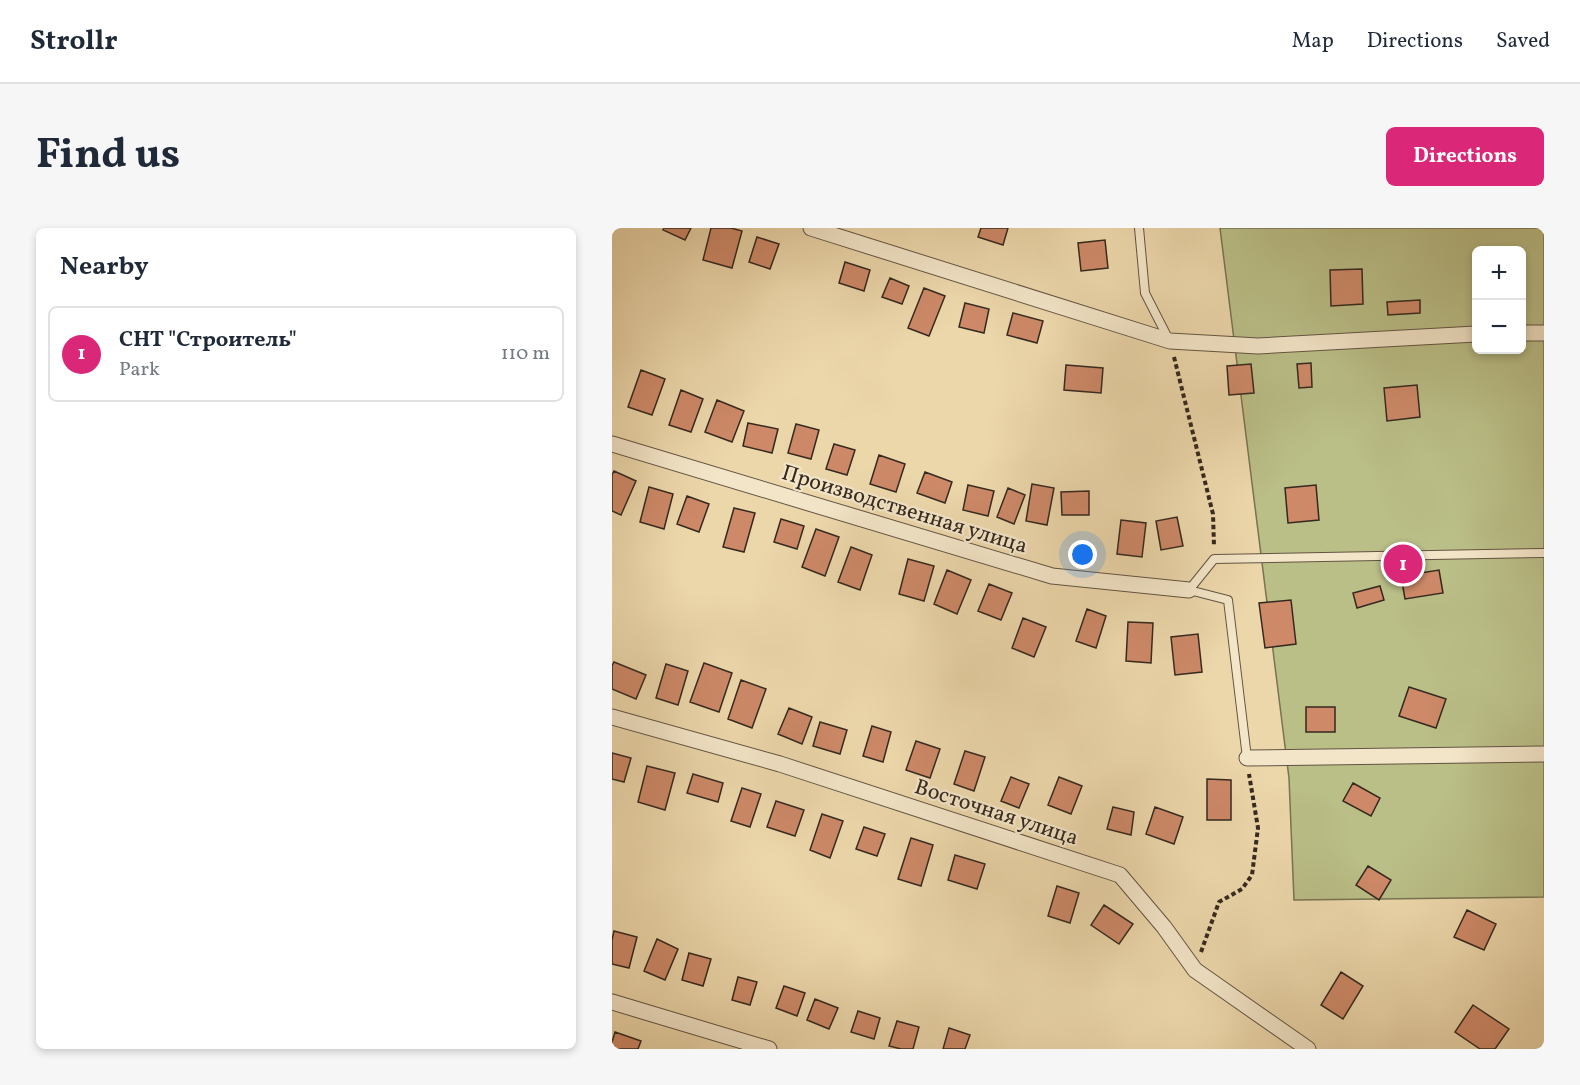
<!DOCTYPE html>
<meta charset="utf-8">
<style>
body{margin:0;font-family:Vollkorn,serif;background:#f6f6f7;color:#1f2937}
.controls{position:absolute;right:18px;top:18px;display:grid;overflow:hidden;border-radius:9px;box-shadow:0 3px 9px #0003}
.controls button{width:54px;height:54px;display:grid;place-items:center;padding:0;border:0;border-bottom:2px solid #e0e1e3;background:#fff;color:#1f2937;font:30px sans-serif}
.you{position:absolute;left:471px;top:327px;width:21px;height:21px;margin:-15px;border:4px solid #fff;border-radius:50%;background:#1a73e8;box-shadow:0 0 0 9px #1a73e833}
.badge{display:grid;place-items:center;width:39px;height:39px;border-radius:50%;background:#db2777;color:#fff;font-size:20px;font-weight:700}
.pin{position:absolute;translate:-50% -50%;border:3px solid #fff;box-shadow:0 2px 6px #0006}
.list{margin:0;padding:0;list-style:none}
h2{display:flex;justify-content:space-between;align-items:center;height:78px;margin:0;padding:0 24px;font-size:26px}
h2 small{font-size:20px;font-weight:400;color:#747a83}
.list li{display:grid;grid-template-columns:39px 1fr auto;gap:18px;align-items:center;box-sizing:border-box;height:96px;margin:0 12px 12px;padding:0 12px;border:2px solid #e0e1e3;border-radius:9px}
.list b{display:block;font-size:22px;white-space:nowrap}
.list p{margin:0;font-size:20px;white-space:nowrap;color:#747a83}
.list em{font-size:20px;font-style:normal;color:#747a83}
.map{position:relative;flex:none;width:932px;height:821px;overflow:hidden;border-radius:9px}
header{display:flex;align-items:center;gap:36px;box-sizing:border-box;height:84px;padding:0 30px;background:#fff;border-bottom:2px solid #e0e1e3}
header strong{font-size:28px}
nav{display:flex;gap:33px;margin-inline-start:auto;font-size:21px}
.intro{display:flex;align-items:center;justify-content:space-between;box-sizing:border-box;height:144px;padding:0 36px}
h1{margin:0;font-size:42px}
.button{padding:15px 27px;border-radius:9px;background:#db2777;color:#fff;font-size:21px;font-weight:700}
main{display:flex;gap:36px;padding:0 36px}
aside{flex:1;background:#fff;border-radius:9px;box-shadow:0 3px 9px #0003}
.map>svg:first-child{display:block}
.green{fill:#babe87;stroke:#787453;stroke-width:1.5;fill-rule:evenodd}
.building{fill:#cd8968;stroke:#35291f;stroke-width:1.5}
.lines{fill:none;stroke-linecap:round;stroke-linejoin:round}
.service-casing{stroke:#635442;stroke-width:10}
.minor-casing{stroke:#635442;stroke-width:17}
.path{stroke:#35291f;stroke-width:4;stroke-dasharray:4.5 3;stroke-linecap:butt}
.service{stroke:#f3e5c8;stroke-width:8}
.minor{stroke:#f3e5c8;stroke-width:15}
.labels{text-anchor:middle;stroke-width:4.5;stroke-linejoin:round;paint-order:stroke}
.street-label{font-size:22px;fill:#35291f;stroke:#f3e5c8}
</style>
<header>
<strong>Strollr</strong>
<nav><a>Map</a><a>Directions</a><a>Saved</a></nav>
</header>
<div class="intro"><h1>Find us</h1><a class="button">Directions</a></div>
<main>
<aside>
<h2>Nearby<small></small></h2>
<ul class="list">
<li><span class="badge">1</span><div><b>СНТ &quot;Строитель&quot;</b><p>Park</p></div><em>110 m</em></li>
</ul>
</aside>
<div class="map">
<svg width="932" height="821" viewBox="0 0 932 821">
<rect width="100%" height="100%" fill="#ecd7ab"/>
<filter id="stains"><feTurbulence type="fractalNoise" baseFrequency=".00333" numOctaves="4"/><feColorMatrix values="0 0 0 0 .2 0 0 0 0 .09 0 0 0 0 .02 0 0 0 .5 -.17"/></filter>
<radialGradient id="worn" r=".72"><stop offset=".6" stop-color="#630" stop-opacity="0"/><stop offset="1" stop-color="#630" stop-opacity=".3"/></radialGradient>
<!-- green -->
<path class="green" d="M608 0H932V669L682 672 677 550ZM864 22H909V122H864Z"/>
<!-- building -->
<path class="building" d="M52 0H79L73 12 51 2Z
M99 0H119L130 3 120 40 91 32Z
M369 0H396L391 17 366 9Z
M145 9 167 16 158 41 137 34Z
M493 12 496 40 469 43 466 15Z
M233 34 258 42 252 63 227 55Z
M750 41 751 76 719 78 718 42Z
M278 50 297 58 290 76 270 69Z
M312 60 333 68 317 108 296 100Z
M808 72V85L776 87 775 74Z
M353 75 377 81 372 105 347 99Z
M401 85 431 93 425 115 395 107Z
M699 135 700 159 687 160 685 136Z
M639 136 642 165 617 167 615 138Z
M454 137 491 140 489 165 452 162Z
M29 142 53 151 40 187 16 179Z
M805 157 808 189 775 193 772 160Z
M69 162 91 171 79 204 57 197Z
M105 172 132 183 120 214 93 204Z
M136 195 166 201 160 225 131 218Z
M184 196 207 202 199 231 176 225Z
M222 216 243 222 235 247 214 241Z
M267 227 293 236 284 264 258 256Z
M2 243 24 253 9 287 0 283V247Z
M313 244 340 254 333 275 305 265Z
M420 256 442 260 435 297 414 293Z
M356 257 382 263 376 288 351 282Z
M704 257 707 292 676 295 673 260Z
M37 259 61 266 52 301 28 294Z
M396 260 413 267 402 296 385 289Z
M477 263V287H450L449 264Z
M75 268 97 276 87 304 65 296Z
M122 280 143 285 132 324 111 319Z
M565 289 571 318 549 322 544 293Z
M169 291 192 298 185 321 162 314Z
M509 292 534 295 530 329 505 326Z
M204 301 227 309 213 348 190 339Z
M239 319 260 327 248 362 226 354Z
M296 331 322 338 312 373 287 366Z
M335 342 359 352 345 386 322 376Z
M827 342 831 365 793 371 789 348Z
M377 356 400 365 389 392 366 383Z
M768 358 772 372 745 380 741 365Z
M679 372 684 416 653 420 647 375Z
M475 381 494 388 484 420 464 413Z
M411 390 434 399 422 429 400 420Z
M516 394 541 395 539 435 514 433Z
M586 406 590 444 563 447 559 409Z
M2 434 34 447 24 471 0 461V438Z
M92 435 120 445 107 484 78 474Z
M54 436 76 443 66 477 44 470Z
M129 452 154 461 140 500 116 491Z
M797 459 834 471 824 500 787 488Z
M694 479H723V504H694Z
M177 480 200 489 190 516 166 506Z
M208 494 235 502 228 526 201 518Z
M260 498 279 504 271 534 251 528Z
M304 513 328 521 318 550 294 542Z
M353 523 373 529 362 563 342 556Z
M0 525 19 530 12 554 0 551Z
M35 538 63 545 53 582 26 574Z
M81 546 111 555 106 574 75 565Z
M399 549 417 556 407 580 389 573Z
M447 549 470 558 459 586 436 577Z
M595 551 619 552V592H595Z
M741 555 768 570 759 588 731 573Z
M130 560 149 566 138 599 119 593Z
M164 573 192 582 183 608 155 599Z
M501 579 522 584 519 607 495 601Z
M543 579 571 589 562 616 534 606Z
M210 586 231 593 218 630 198 622Z
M252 599 273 606 265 628 244 621Z
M299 610 321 617 309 658 286 651Z
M343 627 373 636 365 661 336 652Z
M756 638 779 652 767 672 744 657Z
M445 658 467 665 458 695 436 688Z
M492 677 521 696 507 716 479 697Z
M855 682 884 696 872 722 842 709Z
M2 703 25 709 17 740 0 736V712Z
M45 711 66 721 53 752 32 743Z
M77 725 99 731 91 758 70 752Z
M729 744 751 758 731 791 709 777Z
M126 749 145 754 138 777 120 772Z
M172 758 193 765 185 788 164 780Z
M203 771 226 780 217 801 195 792Z
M861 777 897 801 883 821H868L843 804Z
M246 783 268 790 262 811 239 804Z
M285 793 307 799 301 821H289L277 818Z
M337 800 358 807 353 821H331Z
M3 804 29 813 26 821H0V814Z"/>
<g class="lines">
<defs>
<path id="service" d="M527 0 533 65 557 112
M635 530 616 372 577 362 602 331 932 325"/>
<path id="minor" d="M199 0 558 113 646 118 864 106
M909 105H932
M0 216 440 348 577 362
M0 489 168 536 508 647 552 699 583 742 696 821
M635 530 932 526
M0 774 157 821"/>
</defs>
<!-- service casing -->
<use href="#service" class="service-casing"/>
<!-- minor casing -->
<use href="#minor" class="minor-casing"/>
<!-- path -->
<path class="path" d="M562 129 601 286 602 318
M589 724 607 674 630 661 640 647 646 600 637 546"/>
<!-- service -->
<use href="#service" class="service"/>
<!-- minor -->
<use href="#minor" class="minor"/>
</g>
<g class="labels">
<!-- street labels -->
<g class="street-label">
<text transform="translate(293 280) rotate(17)" y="8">Производственная улица</text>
<text transform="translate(385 583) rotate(18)" y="8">Восточная улица</text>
</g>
</g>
<rect width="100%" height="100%" filter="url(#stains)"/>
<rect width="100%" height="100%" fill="url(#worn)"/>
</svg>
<div class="controls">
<button>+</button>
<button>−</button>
</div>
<div class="you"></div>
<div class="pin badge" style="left:791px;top:336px">1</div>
</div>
</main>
